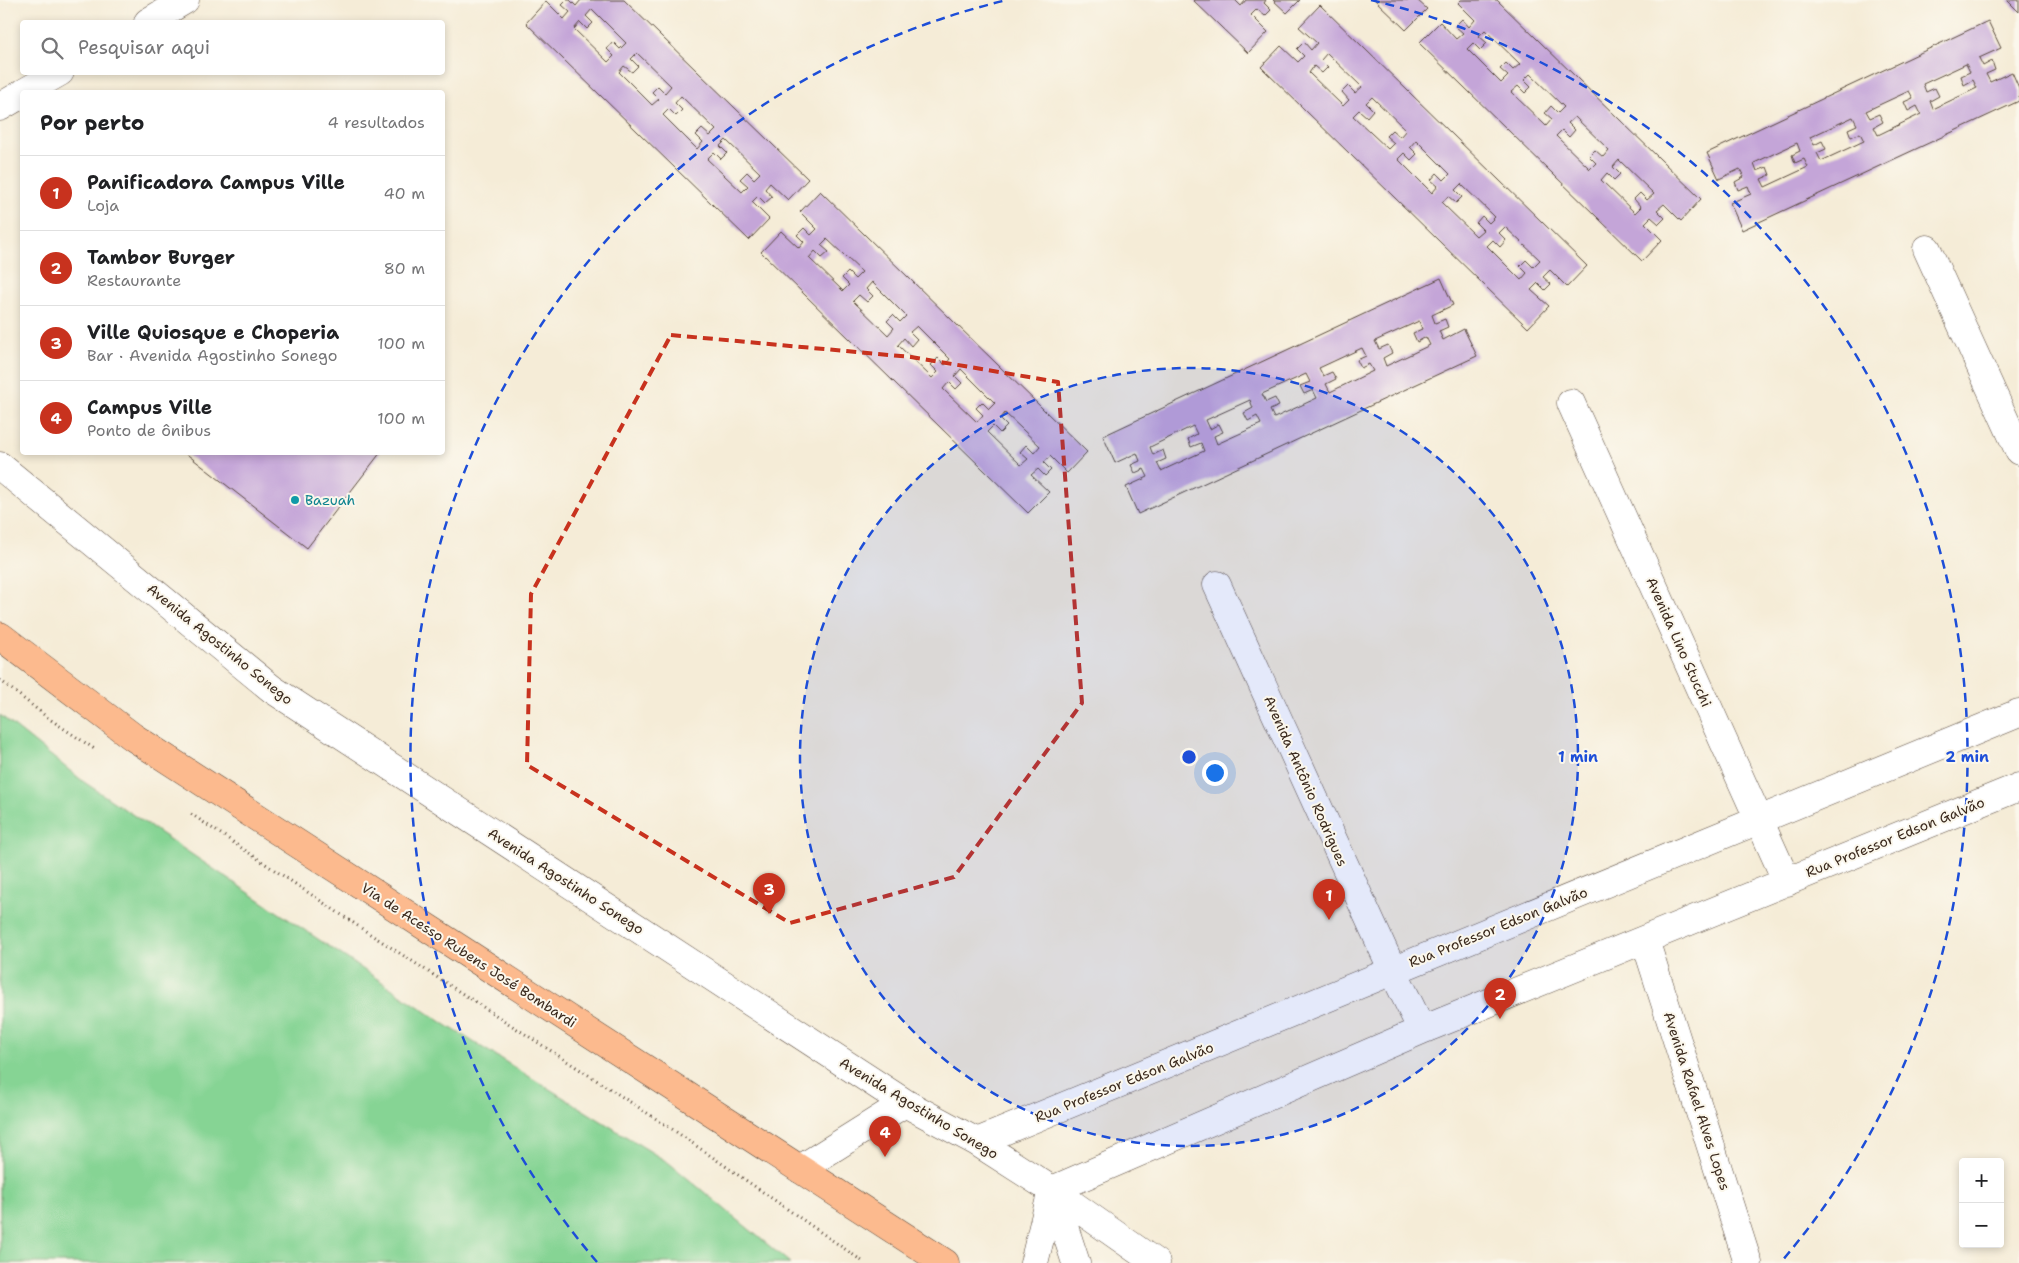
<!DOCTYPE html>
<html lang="pt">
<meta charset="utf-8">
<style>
body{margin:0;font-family:"Shantell Sans",sans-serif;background:#f6f6f6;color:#202124}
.controls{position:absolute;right:15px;bottom:15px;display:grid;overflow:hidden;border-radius:5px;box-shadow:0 2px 8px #0003}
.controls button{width:45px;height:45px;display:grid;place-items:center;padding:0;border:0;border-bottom:1px solid #e0e0e0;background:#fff;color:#202124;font:25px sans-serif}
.you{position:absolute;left:1214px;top:772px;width:18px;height:18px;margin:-12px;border:4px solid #fff;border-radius:50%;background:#1a73e8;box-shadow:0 0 0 8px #1a73e833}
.badge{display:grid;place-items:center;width:32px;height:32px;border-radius:50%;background:#c8321e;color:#fff;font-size:16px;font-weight:700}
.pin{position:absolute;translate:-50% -41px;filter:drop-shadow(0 1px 2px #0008)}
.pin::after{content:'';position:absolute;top:26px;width:18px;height:15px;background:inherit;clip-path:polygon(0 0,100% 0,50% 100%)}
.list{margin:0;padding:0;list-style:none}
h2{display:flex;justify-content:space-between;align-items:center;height:65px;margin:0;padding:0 20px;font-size:21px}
h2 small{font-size:16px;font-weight:400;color:#757577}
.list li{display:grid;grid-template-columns:32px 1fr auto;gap:15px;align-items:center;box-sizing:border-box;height:75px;padding:0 20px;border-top:1px solid #e0e0e0}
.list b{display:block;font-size:19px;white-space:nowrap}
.list p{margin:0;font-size:16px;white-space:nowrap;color:#757577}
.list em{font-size:16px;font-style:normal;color:#757577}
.icon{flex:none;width:28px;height:28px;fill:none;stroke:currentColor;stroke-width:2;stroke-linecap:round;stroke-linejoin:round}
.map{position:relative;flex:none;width:2019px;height:1263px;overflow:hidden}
.search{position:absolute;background:#fff;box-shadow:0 2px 8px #0003;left:20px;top:20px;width:425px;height:55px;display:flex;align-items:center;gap:12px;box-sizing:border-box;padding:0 18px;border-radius:5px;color:#757577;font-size:19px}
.panel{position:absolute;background:#fff;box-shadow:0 2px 8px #0003;left:20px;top:90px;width:425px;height:365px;border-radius:5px}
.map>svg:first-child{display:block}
.green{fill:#86d494;stroke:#607f59}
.building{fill:#c4a5d8;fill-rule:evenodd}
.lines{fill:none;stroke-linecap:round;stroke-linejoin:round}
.minor-casing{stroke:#57473a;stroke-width:29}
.major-casing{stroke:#57473a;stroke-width:29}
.path{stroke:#57473a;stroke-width:3;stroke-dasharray:1 4;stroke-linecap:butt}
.minor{stroke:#fff;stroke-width:28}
.major{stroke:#fcba8e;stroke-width:28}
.marked{fill:none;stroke:#c8321e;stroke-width:4;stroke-dasharray:10 6;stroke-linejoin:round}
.ring{fill:none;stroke:#1d4ed8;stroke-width:2.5;stroke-dasharray:9 6}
.culture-dot{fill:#0f9aa8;stroke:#fbf7ec;stroke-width:2}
.labels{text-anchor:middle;stroke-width:4;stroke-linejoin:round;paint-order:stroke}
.culture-label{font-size:14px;fill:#0d838f;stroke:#fbf7ec;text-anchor:start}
.street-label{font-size:14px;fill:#3b2a1e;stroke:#fbf7ec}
.centre{fill:#1d4ed8;stroke:#fbf7ec;stroke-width:2.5}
.ring-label{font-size:15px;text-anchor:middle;font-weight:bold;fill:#1d4ed8;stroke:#fbf7ec;stroke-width:4;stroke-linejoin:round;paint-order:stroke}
</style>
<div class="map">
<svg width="2019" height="1263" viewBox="0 0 2019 1263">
<rect width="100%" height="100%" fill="#fbf7ec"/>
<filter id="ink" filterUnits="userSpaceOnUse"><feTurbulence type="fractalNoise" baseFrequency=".02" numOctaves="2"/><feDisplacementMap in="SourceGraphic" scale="10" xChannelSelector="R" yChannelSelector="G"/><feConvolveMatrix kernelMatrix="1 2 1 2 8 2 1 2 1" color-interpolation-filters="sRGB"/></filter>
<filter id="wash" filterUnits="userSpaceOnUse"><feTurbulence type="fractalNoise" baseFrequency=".0096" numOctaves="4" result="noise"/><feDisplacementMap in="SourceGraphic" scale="20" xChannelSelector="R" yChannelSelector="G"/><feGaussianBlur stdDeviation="1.12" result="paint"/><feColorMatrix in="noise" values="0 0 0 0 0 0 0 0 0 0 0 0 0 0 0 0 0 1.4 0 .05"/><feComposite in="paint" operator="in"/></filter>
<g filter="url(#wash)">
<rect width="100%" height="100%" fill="#f5ecd7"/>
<!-- green -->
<path class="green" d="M0 715 84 782 446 1025 669 1163 790 1263H0Z"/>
<g id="blocks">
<!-- building -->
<path class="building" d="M567 0H570L576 6 581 0H624L808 179 788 200 770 183 765 189 772 197 765 203 758 196 752 202 769 219 749 240 526 23 546 1 564 19 570 12 562 5ZM592 9 626 43 620 49 613 42 607 49 614 56 608 62 574 29 580 22 587 29 593 23 586 16ZM637 53 671 86 665 93 658 86 652 92 659 99 652 105 619 72 624 66 632 72 638 66 631 59ZM681 96 716 130 710 136 702 129 696 135 703 142 697 149 663 115 669 109 676 116 682 110 675 103ZM726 140 760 173 754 179 747 172 740 179 748 186 742 192 707 159 714 152 721 159 727 153 720 146Z
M1193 0H1235L1241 6 1246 0H1266L1264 3 1271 10 1265 16 1257 9 1251 15 1268 32 1248 53Z
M1273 0H1300L1287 13Z
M1375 0H1417L1427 9 1406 30Z
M1461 0H1497L1701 199 1681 221 1664 204 1657 210 1665 218 1659 224 1651 217 1645 223 1662 240 1642 261 1419 43 1440 22 1456 39 1463 33 1455 26 1462 19 1469 27 1475 20 1458 3ZM1485 30 1520 64 1513 70 1506 63 1500 69 1508 76 1501 83 1467 49 1473 43 1480 50 1487 43 1479 36ZM1530 74 1564 107 1558 113 1551 106 1545 113 1552 119 1546 126 1511 92 1518 86 1525 93 1531 87 1524 80ZM1575 117 1609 150 1603 157 1595 150 1589 156 1596 163 1590 169 1556 136 1562 130 1569 137 1575 130 1568 123ZM1619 160 1654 194 1647 200 1640 193 1634 199 1641 207 1635 213 1601 180 1607 173 1614 180 1620 174 1613 167Z
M2007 0H2019V12Z
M1320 5 1587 266 1567 287 1550 270 1543 277 1551 284 1545 290 1538 283 1531 290 1549 306 1528 328 1261 67 1281 46 1298 62 1304 56 1297 49 1304 42 1311 50 1317 43 1299 27ZM1327 53 1362 87 1355 93 1348 86 1342 92 1349 100 1343 106 1309 73 1314 66 1322 73 1328 67 1321 60ZM1372 97 1406 130 1400 137 1392 130 1386 136 1394 143 1388 149 1353 116 1359 110 1367 117 1373 110 1366 103ZM1416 140 1450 174 1444 180 1437 173 1431 180 1438 186 1432 193 1398 159 1404 153 1411 160 1417 154 1410 147ZM1461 184 1495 217 1489 223 1482 216 1476 223 1483 230 1476 236 1442 203 1448 196 1456 203 1462 197 1455 190ZM1505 227 1540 260 1533 267 1526 260 1520 266 1527 273 1521 280 1487 246 1493 240 1500 247 1506 240 1499 233Z
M1988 21 2001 48 1979 58 1983 66 1992 61 1995 70 1986 74 1990 82 2012 72 2019 88V101L1742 230 1730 203 1751 194 1748 186 1738 190 1735 182 1744 177 1740 169 1719 179 1707 153ZM1966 64 1970 72 1961 76 1964 85 1973 80 1977 88 1933 109 1930 101 1939 96 1935 88 1926 92 1923 84ZM1909 91 1913 98 1904 102 1908 111 1917 106 1921 114 1878 135 1874 127 1883 122 1879 114 1870 118 1866 111ZM1853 117 1857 125 1848 129 1851 137 1860 133 1864 141 1821 161 1817 153 1826 149 1822 141 1814 145 1810 137ZM1797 143 1800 151 1792 155 1795 163 1804 159 1808 167 1765 187 1761 179 1770 175 1767 167 1757 171 1754 163Z
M820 191 1087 452 1067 473 1050 456 1044 463 1051 470 1045 476 1038 469 1031 475 1049 492 1028 513 761 252 781 231 799 248 804 242 797 235 804 228 811 235 817 229 800 212ZM827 239 862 272 855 279 848 272 842 278 849 285 843 291 809 258 815 251 822 258 829 252 821 245ZM872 282 906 316 900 322 893 315 887 321 894 328 888 335 853 301 859 295 867 302 873 296 866 289ZM917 326 950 359 945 365 938 358 931 365 938 372 932 378 898 345 904 338 911 346 917 339 910 332ZM961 369 995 403 989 409 982 402 976 408 983 415 977 422 943 389 949 382 956 389 962 383 955 376ZM1005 413 1040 446 1034 453 1026 445 1020 452 1028 459 1021 465 987 432 993 426 1000 433 1007 426 1000 419Z
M1441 278 1453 305 1432 315 1435 323 1445 319 1448 327 1439 331 1443 340 1464 329 1477 356 1138 514 1126 487 1148 477 1144 469 1135 473 1131 465 1140 461 1137 453 1115 463 1103 436ZM1419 321 1422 329 1413 333 1417 342 1426 337 1430 345 1386 366 1383 358 1392 353 1388 345 1379 349 1375 341ZM1362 348 1366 356 1357 360 1361 368 1369 364 1373 371 1330 392 1326 384 1336 379 1332 372 1323 376 1319 368ZM1306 374 1310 382 1300 386 1304 394 1313 390 1317 398 1274 418 1270 410 1279 406 1275 398 1266 402 1262 394ZM1250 400 1253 408 1244 413 1248 421 1257 416 1261 424 1217 444 1214 436 1223 432 1219 424 1210 429 1206 420ZM1193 426 1197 434 1188 439 1191 447 1201 443 1204 451 1161 471 1157 463 1166 459 1163 450 1153 455 1150 447Z
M184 452H381L307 548Z"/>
</g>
</g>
<g filter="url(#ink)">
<use href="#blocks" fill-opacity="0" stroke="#57473a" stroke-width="1"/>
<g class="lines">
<defs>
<path id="minor" d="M148 22 185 0
M25 92 60 72
M0 107 22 94
M1927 249 2019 451
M1571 403 1787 882
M0 466 272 689 905 1103 977 1142 1052 1190 1156 1263
M1217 585 1393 971 1422 1030
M1645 940 1748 1263
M977 1142 2019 713
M800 1169 905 1103
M1052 1190 1422 1030 2019 787
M1052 1190 1076 1263
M1034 1263 1052 1190"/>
<path id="major" d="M0 636 133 737 945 1263"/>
</defs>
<!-- minor casing -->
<use href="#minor" class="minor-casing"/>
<!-- major casing -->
<use href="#major" class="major-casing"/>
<!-- path -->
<path class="path" d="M0 680 48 718 96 750
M191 814 367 932 672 1129 865 1263"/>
<!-- minor -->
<use href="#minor" class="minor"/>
<!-- major -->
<use href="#major" class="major"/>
</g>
</g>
<!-- marked area -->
<path class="marked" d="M671 335 911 357 1058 382 1082 703 954 877 790 923 527 765 531 594Z"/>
<!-- distance rings -->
<circle cx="1189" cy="757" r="389" fill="#1d4ed8" fill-opacity=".12"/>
<g class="ring">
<circle cx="1189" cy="757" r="389"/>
<path d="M597 1262A778 778 0 0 1 1007 0M1371 0A778 778 0 0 1 1781 1262"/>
</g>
<!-- markers -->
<circle class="culture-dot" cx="295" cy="500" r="5"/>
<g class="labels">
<!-- culture labels -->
<g class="culture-label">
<text x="305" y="505">Bazuah</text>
</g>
<!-- street labels -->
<g class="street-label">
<text transform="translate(1679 642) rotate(66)" y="5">Avenida Lino Stucchi</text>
<text transform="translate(220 644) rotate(39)" y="5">Avenida Agostinho Sonego</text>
<text transform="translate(1306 781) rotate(66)" y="5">Avenida Antônio Rodrigues</text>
<text transform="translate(1895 837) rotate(-22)" y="5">Rua Professor Edson Galvão</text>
<text transform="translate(566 881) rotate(33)" y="5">Avenida Agostinho Sonego</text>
<text transform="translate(1498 927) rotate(-22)" y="5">Rua Professor Edson Galvão</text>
<text transform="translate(469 955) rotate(33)" y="5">Via de Acesso Rubens José Bombardi</text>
<text transform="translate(1124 1082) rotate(-22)" y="5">Rua Professor Edson Galvão</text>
<text transform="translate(1697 1101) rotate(72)" y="5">Avenida Rafael Alves Lopes</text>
<text transform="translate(919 1108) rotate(31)" y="5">Avenida Agostinho Sonego</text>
</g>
</g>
<circle cx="1189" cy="757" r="8" class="centre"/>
<g class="ring-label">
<text x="1578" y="762">1 min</text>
<text x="1967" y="762">2 min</text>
</g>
</svg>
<div class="controls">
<button>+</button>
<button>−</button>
</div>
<div class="you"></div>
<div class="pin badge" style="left:1329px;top:920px">1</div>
<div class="pin badge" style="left:1500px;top:1019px">2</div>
<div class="pin badge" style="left:769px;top:914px">3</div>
<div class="pin badge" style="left:885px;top:1157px">4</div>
<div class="search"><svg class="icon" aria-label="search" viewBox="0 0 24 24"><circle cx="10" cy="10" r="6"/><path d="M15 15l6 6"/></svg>Pesquisar aqui</div>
<section class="panel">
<h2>Por perto<small>4 resultados</small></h2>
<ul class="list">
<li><span class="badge">1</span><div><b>Panificadora Campus Ville</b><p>Loja</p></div><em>40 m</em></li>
<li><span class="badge">2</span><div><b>Tambor Burger</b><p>Restaurante</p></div><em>80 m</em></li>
<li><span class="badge">3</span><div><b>Ville Quiosque e Choperia</b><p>Bar · Avenida Agostinho Sonego</p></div><em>100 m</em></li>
<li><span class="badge">4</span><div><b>Campus Ville</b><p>Ponto de ônibus</p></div><em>100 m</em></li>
</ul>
</section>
</div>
